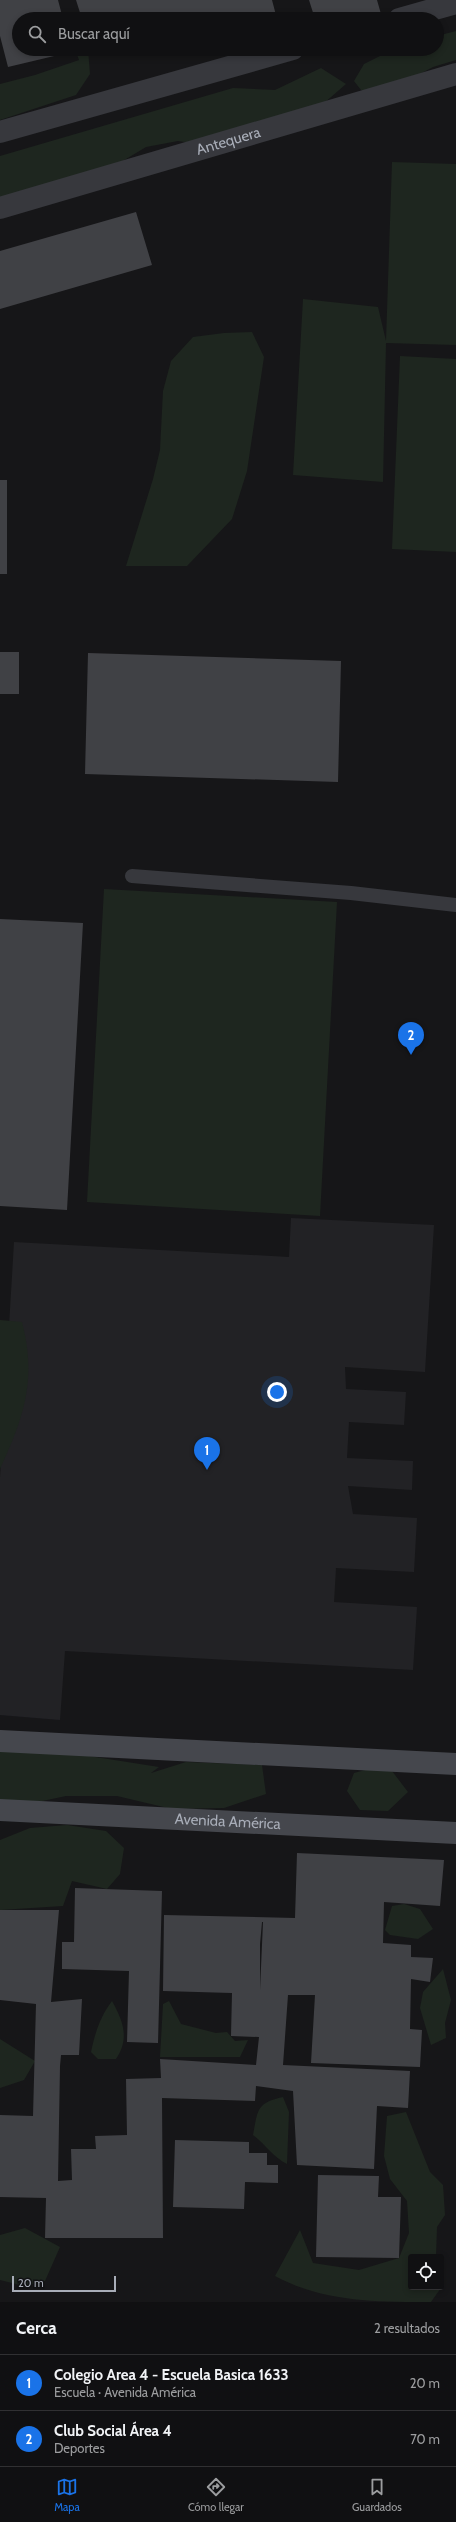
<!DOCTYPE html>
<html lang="es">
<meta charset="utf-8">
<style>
body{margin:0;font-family:Cabin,sans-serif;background:#19191b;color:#f1f3f6}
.controls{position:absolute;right:12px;bottom:12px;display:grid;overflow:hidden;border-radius:4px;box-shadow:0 2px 6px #0003}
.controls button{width:36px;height:36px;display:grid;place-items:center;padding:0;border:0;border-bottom:1px solid #303032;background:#101012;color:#f1f3f6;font:20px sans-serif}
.scale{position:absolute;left:12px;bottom:10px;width:104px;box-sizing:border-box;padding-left:4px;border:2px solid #a8adb8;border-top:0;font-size:11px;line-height:14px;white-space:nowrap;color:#a8adb8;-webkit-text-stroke:3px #111113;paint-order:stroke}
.you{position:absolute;left:277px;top:1392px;width:14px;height:14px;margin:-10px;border:3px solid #fff;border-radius:50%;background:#1a73e8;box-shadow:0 0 0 6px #1a73e833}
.badge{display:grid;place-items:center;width:26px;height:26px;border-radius:50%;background:#1a73e8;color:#fff;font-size:13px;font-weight:700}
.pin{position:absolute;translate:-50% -33px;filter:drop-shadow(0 1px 2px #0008)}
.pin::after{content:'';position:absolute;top:21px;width:14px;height:12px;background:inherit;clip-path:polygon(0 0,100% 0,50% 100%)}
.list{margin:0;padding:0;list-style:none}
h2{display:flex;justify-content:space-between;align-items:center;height:52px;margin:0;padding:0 16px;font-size:17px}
h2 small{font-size:13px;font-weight:400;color:#9c9d9f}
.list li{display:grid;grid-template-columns:26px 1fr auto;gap:12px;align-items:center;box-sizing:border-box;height:56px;padding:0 16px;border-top:1px solid #303032}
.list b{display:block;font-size:15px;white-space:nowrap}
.list p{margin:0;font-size:13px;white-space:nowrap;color:#9c9d9f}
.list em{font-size:13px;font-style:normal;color:#9c9d9f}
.icon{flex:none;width:22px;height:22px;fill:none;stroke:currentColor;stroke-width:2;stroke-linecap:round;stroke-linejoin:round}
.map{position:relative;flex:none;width:456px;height:2302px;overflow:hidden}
.search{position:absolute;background:#101012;box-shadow:0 2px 6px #0003;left:12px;right:12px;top:12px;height:44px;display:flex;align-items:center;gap:10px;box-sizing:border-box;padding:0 14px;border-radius:22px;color:#9c9d9f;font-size:15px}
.sheet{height:164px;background:#101012}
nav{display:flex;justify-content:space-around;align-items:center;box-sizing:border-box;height:56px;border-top:1px solid #303032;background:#101012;font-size:11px;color:#9c9d9f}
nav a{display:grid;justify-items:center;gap:2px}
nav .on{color:#1a73e8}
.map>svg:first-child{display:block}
.built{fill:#222225}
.green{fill:#1e261f}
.building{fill:#404145;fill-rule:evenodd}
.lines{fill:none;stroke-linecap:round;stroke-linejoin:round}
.service{stroke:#37383d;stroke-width:14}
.minor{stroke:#37383d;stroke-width:22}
.secondary{stroke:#45474d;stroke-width:22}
.labels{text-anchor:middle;stroke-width:3;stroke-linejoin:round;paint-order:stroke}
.street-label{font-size:15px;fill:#a8adb8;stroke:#111113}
</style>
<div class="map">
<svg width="456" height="2302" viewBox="0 0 456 2302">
<rect width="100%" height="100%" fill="#161618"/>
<!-- built -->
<path class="built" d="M291 1218 434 1225 425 1372 345 1367 346 1389 406 1392 404 1425 349 1422 347 1458 413 1461 412 1490 348 1486 353 1514 417 1518 414 1572 336 1568 334 1602 417 1607 413 1670 65 1651 60 1720 0 1715V1478L14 1242 289 1257Z"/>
<!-- green -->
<path class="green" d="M456 31V60L433 67 376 97 361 90 354 81 364 64 394 49H437V36Z
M75 49H88L90 74 76 95 0 120V84L35 75 79 60Z
M321 68 346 84 323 104 232 149 178 141 146 147 116 165 0 211V156L233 88 275 90Z
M392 162 456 164V345L386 343 383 482 293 475 303 299 378 307 386 341Z
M252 332 264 357 247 471 232 519 187 566H126L153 479 160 450 163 391 171 361 193 337 224 333Z
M400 356 456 359V552L392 549Z
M104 889 337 902 320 1216 87 1202Z
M0 1320 22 1322C37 1379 24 1417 0 1469Z
M0 1742 159 1767 151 1773 186 1762 262 1765 266 1794 224 1808 172 1809 117 1796H66L0 1810Z
M380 1766 392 1771 408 1792 388 1811 360 1810 347 1791 354 1773Z
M67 1825 106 1831 124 1848 120 1874 107 1889 72 1881 63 1906 0 1910V1840L30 1828Z
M404 1904 420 1909 433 1929 418 1939 390 1935 385 1930 392 1906Z
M443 1969 451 2000 445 2023 446 2038 431 2045 420 2008 423 1992Z
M112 2001C123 2021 130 2038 116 2059H98L91 2052C95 2033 100 2017 112 2001Z
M169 2001 181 2024 216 2033 227 2032 235 2041 248 2040 240 2057H160L163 2004Z
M0 2039 35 2061 24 2080 0 2088Z
M283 2097 289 2112 287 2164C273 2157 266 2145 253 2135 258 2110 256 2103 283 2097Z
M406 2112 430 2172 443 2185 445 2215 437 2227 436 2257H411V2287H441V2277L443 2285 431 2302C376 2302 323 2302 275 2276L300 2230 313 2263 359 2270 399 2258 409 2233 407 2201 390 2179 384 2156 387 2116Z
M25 2228 60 2247 45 2281 24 2286 0 2280V2235Z"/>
<!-- building -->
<path class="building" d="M0 0H58L63 19H19V49H70L71 52 8 67 0 36Z
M76 0H272L277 19H82Z
M309 0H377L381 14 364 19H315Z
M91 49H118V50L93 56Z
M136 212 152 265 0 309V251Z
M0 480H7V574H0Z
M0 652H19V694H0Z
M88 653 341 661 338 782 85 774Z
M0 919 83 923 67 1210 0 1206Z
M297 1853 444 1860 440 1906 384 1902 383 1943 411 1945V1957L433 1958 430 1982 411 1979 410 2029 422 2030 420 2067 311 2063 315 1995H288L283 2065 410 2071 408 2108 377 2106 374 2169 297 2165 293 2091 256 2086 255 2101 162 2098 163 2238H45L46 2198 0 2197V2115L33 2116 36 2004 0 2000V1910H59L51 2002 82 1999 79 2055H61L60 2066 58 2181 72 2180 71 2149H96L95 2136 127 2135 126 2079 161 2078 160 2059 256 2065 259 2037 231 2036 232 1993 163 1991 164 1915 295 1918ZM262 1922H263L260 1990V1944Z
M75 1888 162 1891 158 2043 127 2042 129 1971 62 1969V1942H74Z
M175 2140 249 2142V2153H267V2165H278V2183L245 2182 244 2209 173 2207Z
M318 2175 379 2176 378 2197H401L399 2258 316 2257Z"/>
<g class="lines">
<!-- service -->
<path class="service" d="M132 876 351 893 456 905"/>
<!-- minor -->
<g class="minor">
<path d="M399 19 456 3"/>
<path d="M0 132 293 49"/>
<path id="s1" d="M0 208 456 74"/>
</g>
<!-- secondary -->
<g class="secondary">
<path d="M0 1741 456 1764"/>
<path id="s2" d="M0 1810 456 1833"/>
</g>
</g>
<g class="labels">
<!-- street labels -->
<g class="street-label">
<text dy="5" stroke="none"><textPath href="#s1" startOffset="238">Antequera</textPath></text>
<text dy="5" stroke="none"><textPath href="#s2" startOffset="228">Avenida América</textPath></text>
</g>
</g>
</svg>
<div class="controls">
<button><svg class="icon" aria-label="locate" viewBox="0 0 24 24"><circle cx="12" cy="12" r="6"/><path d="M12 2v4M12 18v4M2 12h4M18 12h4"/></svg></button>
</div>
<div class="scale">20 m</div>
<div class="you"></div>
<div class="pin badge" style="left:207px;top:1470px">1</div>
<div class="pin badge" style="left:411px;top:1055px">2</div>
<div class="search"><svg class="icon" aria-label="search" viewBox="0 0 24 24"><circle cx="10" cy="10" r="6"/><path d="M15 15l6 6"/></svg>Buscar aquí</div>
</div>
<section class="sheet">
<h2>Cerca<small>2 resultados</small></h2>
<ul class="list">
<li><span class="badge">1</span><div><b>Colegio Area 4 - Escuela Basica 1633</b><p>Escuela · Avenida América</p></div><em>20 m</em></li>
<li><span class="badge">2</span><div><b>Club Social Área 4</b><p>Deportes</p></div><em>70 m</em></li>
</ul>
</section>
<nav>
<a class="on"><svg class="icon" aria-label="map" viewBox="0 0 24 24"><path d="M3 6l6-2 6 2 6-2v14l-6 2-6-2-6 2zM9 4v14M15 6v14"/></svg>Mapa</a>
<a><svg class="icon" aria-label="directions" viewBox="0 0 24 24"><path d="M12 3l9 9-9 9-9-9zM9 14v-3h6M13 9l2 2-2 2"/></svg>Cómo llegar</a>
<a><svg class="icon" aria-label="saved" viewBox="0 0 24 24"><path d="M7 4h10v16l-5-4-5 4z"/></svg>Guardados</a>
</nav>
